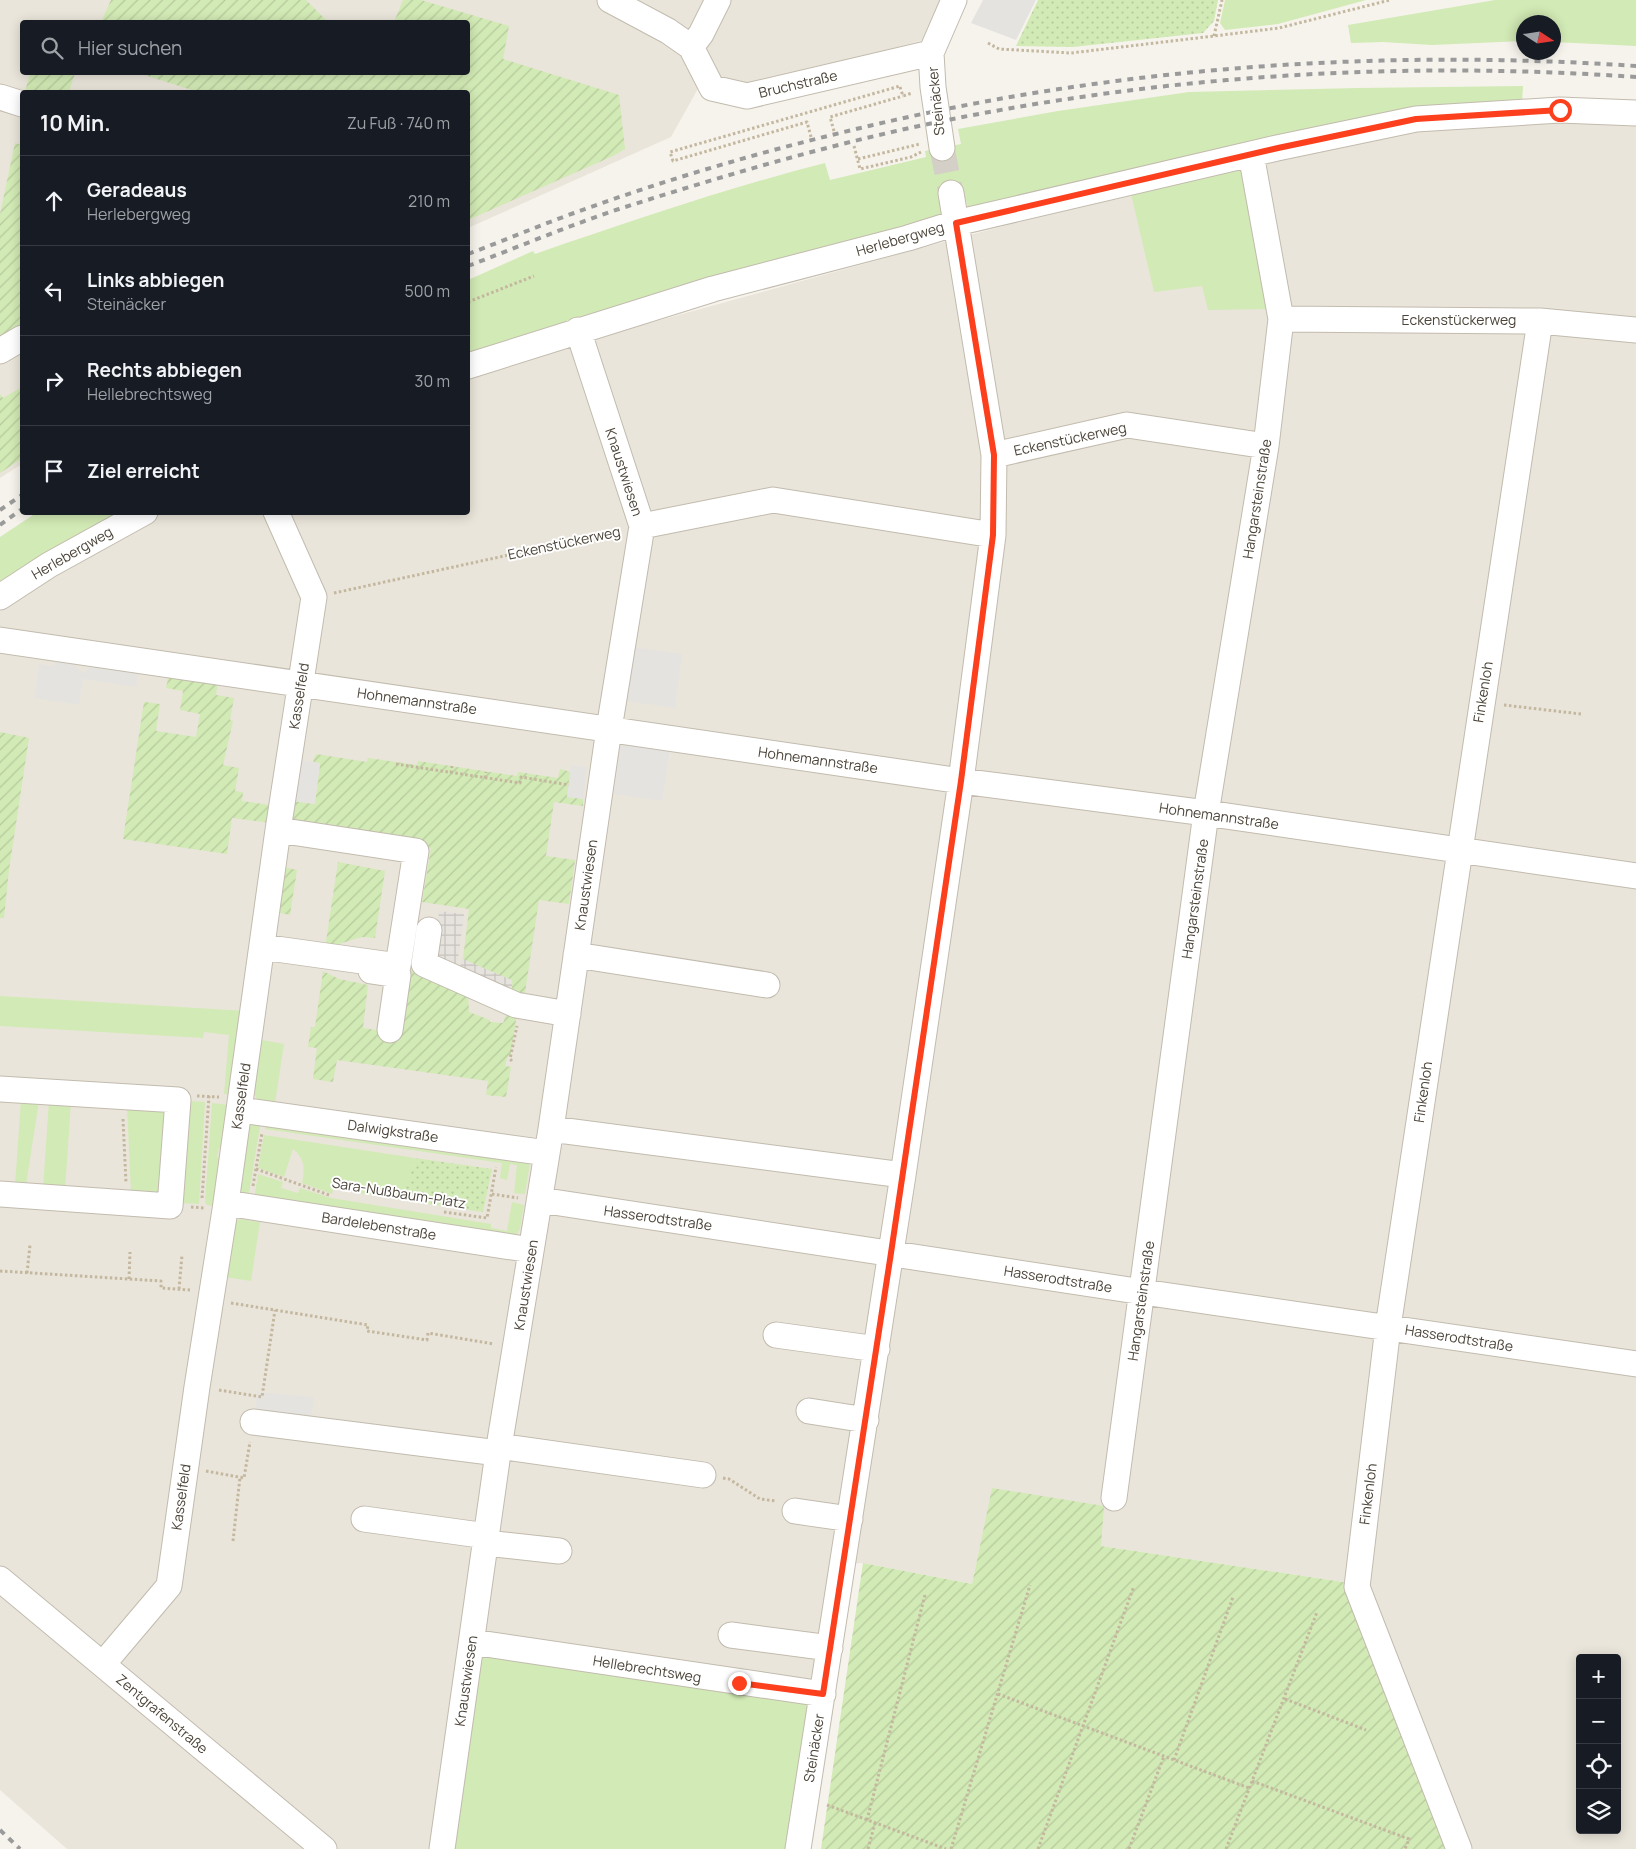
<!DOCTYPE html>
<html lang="de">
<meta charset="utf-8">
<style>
body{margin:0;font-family:Manrope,sans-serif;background:#242831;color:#f1f3f6}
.controls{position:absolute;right:15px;bottom:15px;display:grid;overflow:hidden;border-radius:5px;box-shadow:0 2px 12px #0003}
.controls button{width:45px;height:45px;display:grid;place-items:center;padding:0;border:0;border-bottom:1px solid #363941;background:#171b24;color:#f1f3f6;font:25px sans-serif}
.compass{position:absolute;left:1516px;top:15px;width:45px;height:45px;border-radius:50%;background:#171b24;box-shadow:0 2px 12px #0003;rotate:102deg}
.stop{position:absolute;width:15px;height:15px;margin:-11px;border:4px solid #fc3f1d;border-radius:50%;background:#fff}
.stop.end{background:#fc3f1d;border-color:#fff;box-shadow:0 1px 5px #0008}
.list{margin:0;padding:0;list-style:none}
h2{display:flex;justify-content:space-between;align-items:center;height:65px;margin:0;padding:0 20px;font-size:21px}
h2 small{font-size:16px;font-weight:400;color:#9ea1a6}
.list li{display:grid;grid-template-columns:32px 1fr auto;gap:15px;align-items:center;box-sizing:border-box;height:90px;padding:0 20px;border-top:1px solid #363941}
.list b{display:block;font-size:19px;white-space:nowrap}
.list p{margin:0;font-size:16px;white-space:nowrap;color:#9ea1a6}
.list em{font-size:16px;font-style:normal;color:#9ea1a6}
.icon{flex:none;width:28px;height:28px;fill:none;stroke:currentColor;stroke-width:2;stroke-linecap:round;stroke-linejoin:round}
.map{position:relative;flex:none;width:1636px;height:1849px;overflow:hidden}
.search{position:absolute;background:#171b24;box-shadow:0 2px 12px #0003;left:20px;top:20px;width:450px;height:55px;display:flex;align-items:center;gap:12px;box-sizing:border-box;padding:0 18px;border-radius:5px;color:#9ea1a6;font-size:19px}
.panel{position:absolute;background:#171b24;box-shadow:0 2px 12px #0003;left:20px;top:90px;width:450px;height:425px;border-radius:5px}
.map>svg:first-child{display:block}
.residential{fill:#eae5da;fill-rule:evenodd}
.industrial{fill:url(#industrial-grid)}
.grass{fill:#d2eab5}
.park{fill:url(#park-dots)}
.garden{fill:url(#garden-furrows)}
.parking{fill:#e5e3e0}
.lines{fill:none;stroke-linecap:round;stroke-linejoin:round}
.minor-tunnel{stroke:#d4d0c8;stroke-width:25;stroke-dasharray:25 12;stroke-linecap:butt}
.minor-casing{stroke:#c2bbae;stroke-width:27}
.path{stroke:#c4b79f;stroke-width:3;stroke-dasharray:2.5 2.5;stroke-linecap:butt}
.minor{stroke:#fff;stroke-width:25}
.rail{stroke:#9a9a9a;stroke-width:4;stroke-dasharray:6 6;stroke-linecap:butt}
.route{stroke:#fc3f1d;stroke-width:6}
.labels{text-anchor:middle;stroke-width:4;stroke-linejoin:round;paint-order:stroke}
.street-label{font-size:14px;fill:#4b4439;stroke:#fff}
</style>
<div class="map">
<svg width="1636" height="1849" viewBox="0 0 1636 1849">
<defs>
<pattern id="industrial-grid" width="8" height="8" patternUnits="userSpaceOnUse" patternTransform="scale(1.25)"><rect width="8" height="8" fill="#e6e2dd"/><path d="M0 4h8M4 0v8" fill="none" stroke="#c7c3be"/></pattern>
<pattern id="park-dots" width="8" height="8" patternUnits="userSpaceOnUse" patternTransform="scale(1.25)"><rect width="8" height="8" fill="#d2eab5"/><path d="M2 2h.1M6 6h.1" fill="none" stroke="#b6ca9c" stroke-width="1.8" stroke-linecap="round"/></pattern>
<pattern id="garden-furrows" width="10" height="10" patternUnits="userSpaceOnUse" patternTransform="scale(1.25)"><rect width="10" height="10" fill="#d2eab5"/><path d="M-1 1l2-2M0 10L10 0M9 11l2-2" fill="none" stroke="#b6ca9c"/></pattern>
</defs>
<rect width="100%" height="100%" fill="#f6f3ec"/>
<!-- residential -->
<path class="residential" d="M0 0H947L927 39 749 88 715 82 709 69 671 137 468 228V92H22V464L0 478ZM22 22H468V72H22Z
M1636 118V1849H1455L1350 1583 1101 1546 992 1489 972 1584 863 1563 834 1565 817 1687 432 1849H67L0 1790V611L40 580 161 513 468 512V375L595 338 947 241 1259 159 1392 129ZM1580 1658H1617V1830H1580Z"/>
<!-- industrial -->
<path class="industrial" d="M439 911 464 914 457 966 433 963Z
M461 958 512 980V998L460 974Z"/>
<!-- grass -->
<path class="grass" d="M1225 0H1366L1278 24 1225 30 1220 23Z
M1495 0H1636V46L1554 42V22H1524L1523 41 1432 45 1383 42 1351 43 1348 25Z
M1523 86 1522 102 969 214 966 200 964 197 944 220 468 357V280L533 251 535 254C631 221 727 188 825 163L830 180 926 157 925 151 961 144 958 129 1058 111 1189 92 1358 88Z
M1248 162 1275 309 1208 310 1202 286 1154 292 1131 194Z
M36 513H128L0 590V537Z
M0 996 245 1011 232 1094H224L229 1035 204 1032 203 1038 0 1026Z
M262 1040 284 1044 275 1103 257 1100 254 1092Z
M21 1100 39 1101 26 1185H15Z
M49 1100 71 1102 65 1190 43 1189Z
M189 1101 205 1102 199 1204 182 1203Z
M212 1103 229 1105 222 1149 219 1148 217 1157 220 1158 213 1206 207 1205 205 1202Z
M127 1106 169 1109 163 1196 131 1193Z
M261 1121 248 1199 241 1195 239 1191 248 1127 250 1123Z
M266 1121 530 1163 525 1194 514 1193 517 1165 510 1164 507 1180 500 1178 502 1163 265 1129Z
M264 1135 415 1158 402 1200 333 1189 332 1194 302 1183C305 1168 305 1159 293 1149L284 1177 258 1168Z
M258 1174 283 1182 281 1188 298 1193 300 1188 331 1198 491 1224V1228L507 1231 512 1202 524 1205 520 1229 516 1235 254 1200Z
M240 1219 260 1222 251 1281 225 1277 234 1222Z
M477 1648 810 1701 785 1849H447Z"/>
<!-- park -->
<path class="park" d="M1038 0H1218L1214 21 1203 33 1073 47 1016 46Z
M415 1158 492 1169 483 1212 402 1200Z"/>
<!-- garden -->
<path class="garden" d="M111 0H306L328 22H101Z
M403 0H421L509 26 503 59 619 95 625 149 613 156 468 220V92H198L138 73 468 72V22H394Z
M30 73H75L69 92H25Z
M15 143 22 145V323L21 333 0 346V214Z
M22 387V449L21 459 0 473V394L3 398Z
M169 674 218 682 216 695 234 698 230 720 233 721 223 765 239 768 235 791 243 792 242 801 275 806 271 823 232 818 227 854 123 839 144 702 160 704 156 731 196 737 200 714 180 710 183 691 166 688Z
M0 732 29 738 9 870 4 918H0Z
M316 754 367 762 368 758 417 765 418 761 517 776 518 772 558 778 560 769 571 772 567 797 583 799V806L554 802 546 856 575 860 569 904 539 900 524 999 512 998V980L463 959 469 909 422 902 431 848 289 826 293 801 315 804 320 764 313 762Z
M338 862 385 871 375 938 362 937 325 948Z
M283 867 297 870 290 915 275 912Z
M410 970 428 973 468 994 469 1012 490 1020V1022L503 1023 508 1010 517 1014 511 1053 507 1058 505 1066 511 1067 506 1097 486 1095 488 1081 337 1060 333 1082 313 1079 317 1048 308 1047 311 1027H315L323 971 339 979 368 985 363 1028 402 1034Z
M992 1488 1104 1506 1101 1546 1350 1583 1455 1849H821L863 1563 972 1584Z"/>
<!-- parking -->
<path class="parking" d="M983 0H1036L1016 40 971 23Z
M632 647 682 654 675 708 626 701Z
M55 657 75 660 74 664 84 673 90 667 91 662 139 669 136 687 83 679 79 705 34 698 39 664 54 666Z
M621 743 670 750 662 801 614 794Z
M299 760 320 763 314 804 293 801Z
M571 765 587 767 583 799 567 797Z
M257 1392 314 1397 308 1441 252 1436Z"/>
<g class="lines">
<!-- minor-tunnel -->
<path class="minor-tunnel" d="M942 148 951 193"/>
<defs>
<path id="minor" d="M610 0 668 31 691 47 712 88 747 96 931 53
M691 47 701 34 718 0
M0 97 22 104
M942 148 933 87 931 53 954 0
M1281 319 1540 321 1636 330
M0 351 22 338
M468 366 713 289 908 238 956 223 1277 148 1416 119 1560 110 1636 113
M994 455 1127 425 1266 446
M642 526 773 500 993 535
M0 597 49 565 145 512
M0 640 961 781 1206 813 1636 876
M429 930 424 964 516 1005 568 1014
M262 947 398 966 416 851 278 830
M576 955 767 985
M371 971 398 975 390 1030
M0 1089 178 1100 170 1206 0 1194
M240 1110 547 1153
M551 1129 903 1175
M540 1200 1143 1292 1636 1364
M226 1203 531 1250
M776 1335 877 1349
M809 1411 866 1420
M253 1422 498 1453
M499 1446 703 1475
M1114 1498 1206 813 1266 446 1281 319 1251 154
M795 1511 850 1519
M364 1519 487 1536
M486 1543 559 1551
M0 1579 324 1849
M731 1635 830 1648
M472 1642 823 1694
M103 1664 169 1586 197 1387 225 1210 278 830 314 597 276 512
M442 1849 498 1453 551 1129 609 729 642 526 578 330
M798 1849 903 1175 961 781 993 535 994 455 951 193
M1459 1849 1357 1587 1388 1327 1540 321"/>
</defs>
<!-- minor casing -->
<use href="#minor" class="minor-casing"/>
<!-- path -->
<path class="path" d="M1214 36 1222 0
M988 43 999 49 1071 53 1214 36 1279 28 1390 0
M900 87 903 96 912 93
M834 131 830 117 903 96
M811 137 807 122 673 161 670 152 900 86
M854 146 860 169 911 157 921 152
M858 159 920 144
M468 302 534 276
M334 593 619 531
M1504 705 1581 714
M396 764 520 783 521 777 569 785
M451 773 452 766
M485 778 486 772
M512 1061 510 1059 517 1026
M197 1096 219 1097
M123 1119 126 1183
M256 1169 329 1195
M253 1186 262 1133
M492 1194 518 1198
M202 1198 209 1096
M191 1207 205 1208
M444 1212 487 1218 496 1167
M0 1271 161 1281V1288L190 1290
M27 1273 30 1245
M129 1279 130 1252
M179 1289 182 1255
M231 1303 368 1325 367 1331 427 1340 428 1333 494 1344
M219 1390 262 1397 275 1310
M206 1471 244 1478 250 1442
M723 1478 729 1479 760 1499 776 1501
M233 1541 240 1477
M998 1694 1249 1788
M1285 1699 1366 1730
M1174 1760 1233 1597
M1252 1781 1409 1839 1405 1849
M827 1805 946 1849
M867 1820 925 1595
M868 1849 875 1823
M951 1849 1030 1585
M1038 1849 1134 1586
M1129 1849 1164 1756
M1226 1849 1317 1612"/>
<!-- minor -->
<use href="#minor" class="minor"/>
<!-- rail -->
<path class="rail" d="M468 254C503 241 538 226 574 213 662 181 753 154 844 132 1102 68 1371 48 1636 66
M468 266C518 247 568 226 619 209 716 178 814 149 914 127 1151 76 1394 60 1636 77
M0 510 22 495
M0 525 22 509
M0 1830 20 1849"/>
</g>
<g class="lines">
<!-- route -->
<path class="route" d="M739 1683 823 1694 891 1253 961 781 993 535 994 455 956 223 1278 148 1416 119 1560 110"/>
</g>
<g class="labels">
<!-- street labels -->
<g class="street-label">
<text transform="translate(798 84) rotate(-13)" y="5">Bruchstraße</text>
<text transform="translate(936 101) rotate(-96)" y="5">Steinäcker</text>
<text transform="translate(900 239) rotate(-16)" y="5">Herlebergweg</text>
<text x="1459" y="325">Eckenstückerweg</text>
<text transform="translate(1070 439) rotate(-12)" y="5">Eckenstückerweg</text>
<text transform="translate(624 472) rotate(72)" y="5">Knaustwiesen</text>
<text transform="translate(1257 499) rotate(-81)" y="5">Hangarsteinstraße</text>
<text transform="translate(564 543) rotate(-12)" y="5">Eckenstückerweg</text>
<text transform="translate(72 553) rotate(-30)" y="5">Herlebergweg</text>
<text transform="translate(1483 692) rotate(-81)" y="5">Finkenloh</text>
<text transform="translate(299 696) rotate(-81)" y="5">Kasselfeld</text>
<text transform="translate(417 701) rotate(8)" y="5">Hohnemannstraße</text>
<text transform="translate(818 760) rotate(8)" y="5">Hohnemannstraße</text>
<text transform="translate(1219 816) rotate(8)" y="5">Hohnemannstraße</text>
<text transform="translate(586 885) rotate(-82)" y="5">Knaustwiesen</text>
<text transform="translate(1195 899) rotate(-82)" y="5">Hangarsteinstraße</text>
<text transform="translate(1423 1092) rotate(-82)" y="5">Finkenloh</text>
<text transform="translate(241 1096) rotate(-82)" y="5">Kasselfeld</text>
<text transform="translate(393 1131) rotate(8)" y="5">Dalwigkstraße</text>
<text transform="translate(399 1193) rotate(9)" y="5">Sara-Nußbaum-Platz</text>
<text transform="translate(658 1218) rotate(8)" y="5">Hasserodtstraße</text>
<text transform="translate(379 1226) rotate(9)" y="5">Bardelebenstraße</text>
<text transform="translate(1058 1279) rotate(9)" y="5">Hasserodtstraße</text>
<text transform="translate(526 1285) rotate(-81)" y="5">Knaustwiesen</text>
<text transform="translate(1141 1301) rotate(-82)" y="5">Hangarsteinstraße</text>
<text transform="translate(1459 1338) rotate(9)" y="5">Hasserodtstraße</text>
<text transform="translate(1368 1494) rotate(-83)" y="5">Finkenloh</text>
<text transform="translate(181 1497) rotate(-82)" y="5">Kasselfeld</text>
<text transform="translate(647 1669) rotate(9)" y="5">Hellebrechtsweg</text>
<text transform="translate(466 1681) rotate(-82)" y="5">Knaustwiesen</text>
<text transform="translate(162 1714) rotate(40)" y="5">Zentgrafenstraße</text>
<text transform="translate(814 1748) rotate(-81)" y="5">Steinäcker</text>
</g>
</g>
</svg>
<div class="controls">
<button>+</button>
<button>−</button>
<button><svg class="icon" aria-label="locate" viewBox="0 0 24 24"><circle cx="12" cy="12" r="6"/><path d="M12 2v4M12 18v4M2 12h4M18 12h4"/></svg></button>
<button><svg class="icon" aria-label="layers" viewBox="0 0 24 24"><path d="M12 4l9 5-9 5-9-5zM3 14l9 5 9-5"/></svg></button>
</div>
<svg class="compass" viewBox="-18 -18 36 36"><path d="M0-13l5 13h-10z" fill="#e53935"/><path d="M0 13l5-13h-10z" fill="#9ea1a6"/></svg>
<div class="stop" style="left:1560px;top:110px"></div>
<div class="stop end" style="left:739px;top:1683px"></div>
<div class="search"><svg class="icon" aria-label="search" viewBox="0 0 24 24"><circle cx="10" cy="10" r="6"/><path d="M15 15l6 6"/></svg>Hier suchen</div>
<section class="panel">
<h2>10 Min.<small>Zu Fuß · 740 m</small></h2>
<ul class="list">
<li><svg class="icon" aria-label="ahead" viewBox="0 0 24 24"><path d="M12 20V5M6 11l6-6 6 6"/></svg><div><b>Geradeaus</b><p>Herlebergweg</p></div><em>210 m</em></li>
<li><svg class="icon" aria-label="left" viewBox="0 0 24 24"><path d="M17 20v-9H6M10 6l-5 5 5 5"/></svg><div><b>Links abbiegen</b><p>Steinäcker</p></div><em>500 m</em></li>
<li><svg class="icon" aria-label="right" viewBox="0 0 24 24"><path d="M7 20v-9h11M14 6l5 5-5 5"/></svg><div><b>Rechts abbiegen</b><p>Hellebrechtsweg</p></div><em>30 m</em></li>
<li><svg class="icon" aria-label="arrive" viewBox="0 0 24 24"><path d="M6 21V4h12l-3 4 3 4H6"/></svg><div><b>Ziel erreicht</b></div></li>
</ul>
</section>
</div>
